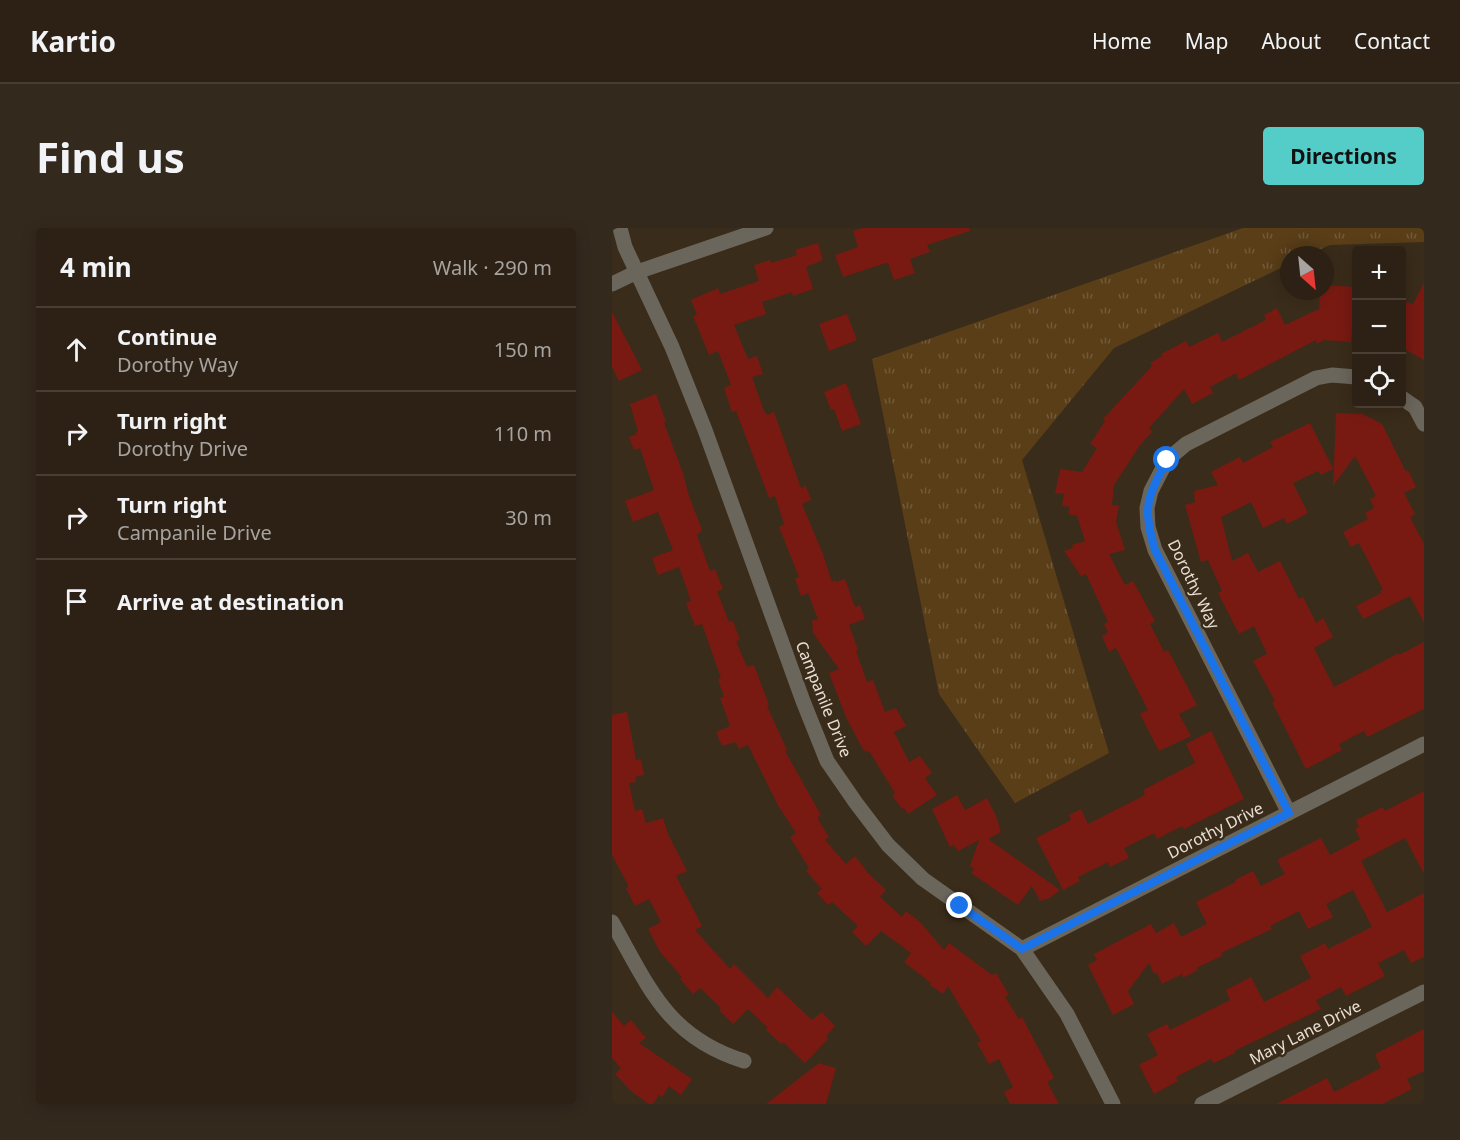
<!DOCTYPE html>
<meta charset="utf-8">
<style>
body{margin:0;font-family:"Noto Sans",sans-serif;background:#34291d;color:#f1f3f6}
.controls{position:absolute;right:18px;top:18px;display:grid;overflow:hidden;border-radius:6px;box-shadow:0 3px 15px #0003}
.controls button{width:54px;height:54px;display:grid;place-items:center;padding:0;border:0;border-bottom:2px solid #483e34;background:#2c2114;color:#f1f3f6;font:30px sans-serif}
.compass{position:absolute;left:668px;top:18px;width:54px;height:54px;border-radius:50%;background:#2c2114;box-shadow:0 3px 15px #0003;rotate:153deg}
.stop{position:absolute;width:18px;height:18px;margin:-14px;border:4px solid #1a73e8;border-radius:50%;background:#fff}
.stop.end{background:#1a73e8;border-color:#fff;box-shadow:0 2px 6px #0008}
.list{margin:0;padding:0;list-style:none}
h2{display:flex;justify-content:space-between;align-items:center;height:78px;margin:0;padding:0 24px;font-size:26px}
h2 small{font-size:20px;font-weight:400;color:#a6a3a0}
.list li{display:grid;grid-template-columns:39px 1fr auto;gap:18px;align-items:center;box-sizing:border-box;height:84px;padding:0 24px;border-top:2px solid #483e34}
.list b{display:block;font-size:22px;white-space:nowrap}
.list p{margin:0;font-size:20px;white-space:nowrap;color:#a6a3a0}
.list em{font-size:20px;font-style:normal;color:#a6a3a0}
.icon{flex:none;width:33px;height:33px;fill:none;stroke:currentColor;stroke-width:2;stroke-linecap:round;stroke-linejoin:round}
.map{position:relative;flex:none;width:812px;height:876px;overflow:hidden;border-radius:6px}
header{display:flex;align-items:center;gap:36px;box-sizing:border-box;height:84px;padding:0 30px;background:#2c2114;border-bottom:2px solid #483e34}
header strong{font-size:28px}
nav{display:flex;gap:33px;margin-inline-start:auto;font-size:21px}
.intro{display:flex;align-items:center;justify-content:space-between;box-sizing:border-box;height:144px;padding:0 36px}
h1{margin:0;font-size:42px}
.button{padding:15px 27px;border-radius:6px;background:#54cdc8;color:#111;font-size:21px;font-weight:700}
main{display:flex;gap:36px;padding:0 36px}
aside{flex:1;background:#2c2114;border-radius:6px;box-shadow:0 3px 15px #0003}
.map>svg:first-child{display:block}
.grass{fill:url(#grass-tufts)}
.building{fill:#781a12}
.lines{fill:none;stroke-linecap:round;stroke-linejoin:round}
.minor{stroke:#6b665c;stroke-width:15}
.route{stroke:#1a73e8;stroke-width:8}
.labels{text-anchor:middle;stroke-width:5;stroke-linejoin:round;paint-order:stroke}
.street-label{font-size:16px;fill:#e9dfd4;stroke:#3a2c1a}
</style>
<header>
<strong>Kartio</strong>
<nav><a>Home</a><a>Map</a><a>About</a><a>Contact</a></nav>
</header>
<div class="intro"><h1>Find us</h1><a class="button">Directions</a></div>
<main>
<aside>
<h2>4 min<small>Walk · 290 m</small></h2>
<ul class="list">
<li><svg class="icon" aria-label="ahead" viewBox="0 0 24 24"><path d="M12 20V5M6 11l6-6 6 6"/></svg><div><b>Continue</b><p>Dorothy Way</p></div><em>150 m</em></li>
<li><svg class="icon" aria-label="right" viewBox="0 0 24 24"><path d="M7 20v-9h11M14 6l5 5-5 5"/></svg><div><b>Turn right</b><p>Dorothy Drive</p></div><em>110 m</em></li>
<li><svg class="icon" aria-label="right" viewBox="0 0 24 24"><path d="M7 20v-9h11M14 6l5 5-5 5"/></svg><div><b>Turn right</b><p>Campanile Drive</p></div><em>30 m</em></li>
<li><svg class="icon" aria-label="arrive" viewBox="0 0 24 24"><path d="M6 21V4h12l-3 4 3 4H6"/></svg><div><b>Arrive at destination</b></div></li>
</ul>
</aside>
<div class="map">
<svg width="812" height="876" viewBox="0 0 812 876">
<defs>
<pattern id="grass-tufts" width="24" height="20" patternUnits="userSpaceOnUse" patternTransform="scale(1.5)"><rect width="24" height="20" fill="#5a3e18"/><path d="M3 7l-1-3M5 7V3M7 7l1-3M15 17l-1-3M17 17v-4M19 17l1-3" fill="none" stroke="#725939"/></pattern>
</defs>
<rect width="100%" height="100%" fill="#3a2c1a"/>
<!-- grass -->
<path class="grass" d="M631 0H812V14L718 17 696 27H677V36L502 120 410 232 497 525 403 575 327 466 260 131Z"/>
<!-- building -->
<path class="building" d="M251 0H357L358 3 315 17 318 24 298 31 303 45 282 52 276 35H274L231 49 223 27 246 19 241 3Z
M206 15 211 32 194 39 201 61 181 68 180 64 150 74 154 86 122 97 136 131 145 128 151 146 140 149 152 183 155 187 162 184 189 260 194 258 199 272 190 276 211 326 220 354 223 352 224 354 233 351 243 379 248 377 253 391 237 397 246 422 244 423 255 454 261 452 273 484 284 480 294 498 282 504 297 534 308 528 320 545 313 550 325 567 296 586 292 580 290 581 280 567 283 565 257 523 254 524 250 520 234 489 217 445 227 441 201 405 200 393 206 391 196 365 189 368 183 350 187 349 167 299 172 296 163 268 157 270 124 183 120 184 112 160 119 157 106 123 97 127 81 88 85 87 79 72 106 60 108 66 147 53 142 37 158 32 159 35 185 27 183 22Z
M812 55V132L789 119V73L801 76Z
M713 57 743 59 739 114 712 112 705 116 704 112 627 152 624 145 598 159 601 165 580 176 572 161 537 200 541 203 528 217 502 257 500 277 507 278 504 294 513 322 497 326 513 357 521 353 543 393 538 396 552 424 556 422 585 477 567 486 579 508 547 523 528 486 536 482 504 420 497 424 490 408 496 405 492 396 496 394 474 346 469 348 452 323 461 320 460 317 473 313 465 288 456 286 458 279 450 278 452 266 443 265 448 241 470 244 485 220 478 216 493 193 491 191 540 138 538 135 550 128 549 126 574 113 577 119 606 105 610 114 654 92 652 87 665 80 673 97 707 81 708 63H713Z
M0 84 30 142 7 153 0 139Z
M235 86 245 112 217 123 207 96Z
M234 155 249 196 230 203 222 181 219 182 212 164Z
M44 166 54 194 52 195 71 245 77 268 90 302 85 307 98 343 103 341 111 361 105 363 117 394 121 393 128 412 124 413 135 439 142 437 157 477 155 478 175 522 173 523 209 587 206 589 207 593 217 609 213 612 234 636 243 628 256 645 274 662 268 669 290 689 294 683 308 694 332 722 337 715 380 747 384 745 397 767 393 769 407 791 410 789 442 850 435 854 447 876H398L392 864 401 859 387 831 377 836 365 815 369 813 336 758 331 766 318 757 319 755 292 734 299 725 269 703 254 718 240 704 246 698 220 674 216 677 205 665 210 661 194 643 197 640 178 609 184 605 167 579 136 517 127 521 124 514 110 518 104 504 118 498 108 470 112 469 106 451 109 450 90 396 83 398 74 375 79 373 67 339 46 347 40 330 61 322 46 284 21 294 13 273 42 262 28 220 22 222 17 209 25 206 24 204 26 203 18 176Z
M724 185 751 186 770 196 794 244 796 242 804 259 792 265 803 286 798 289 812 316V395L798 368 751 391 744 378 769 365 768 363 771 362 747 315 739 319 731 304 756 291 753 285 762 280 758 271 764 268 743 228 721 258Z
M698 195 721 241 709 247 706 243 681 255 696 285 675 296 672 290 651 300 639 274 609 289 620 333 636 325 646 344 668 333 687 371 691 369 704 395 711 390 721 409 702 420 722 459 787 425V427L812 414V481L755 509 752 503 727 516 730 522 694 541 660 474 663 473 641 433 655 426 642 398 627 406 606 365 610 363 596 332 589 334 573 277 583 274 582 263 606 257 599 244 628 229 631 235 661 219 658 214Z
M15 484 24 532 29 531 32 547 23 549 24 554 17 555 23 583 30 581 34 595 51 590 56 606 75 643 64 648 90 698 83 702 118 741 122 736 156 770 165 759 200 792 210 784 223 798 214 809 216 811 193 835 171 814 169 816 154 802 156 800 136 781 121 796 107 782 109 780 88 760 81 766 68 751 70 749 48 724 36 701 49 694 37 671 23 678 14 660 17 659 0 627V487Z
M599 503 632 571 572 601 570 598 545 611 542 605 512 620 517 630 498 639 496 634 466 649 468 653 451 662 424 610 459 592 457 587 469 581 476 596 533 567 531 562 583 535 574 516Z
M812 563V646L793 610 749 633 775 684 812 665V729L799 735 792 722 766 735 773 748 734 768 729 759 704 772 709 781 622 823 623 825 602 835 599 831 564 849 566 853 542 866 527 837 546 827 535 806 555 796 558 802 618 772 614 762 639 749 652 774 699 750 688 728 713 715 716 721 760 699 741 662 714 676 721 689 696 701 687 683 658 698 660 701 609 725 610 728 584 740 586 742 571 750 570 746 550 756 545 745 542 746 537 735 516 763 522 776 501 787 476 737 485 732 482 726 539 696 544 705 562 695 569 709 595 696 584 674 624 654 623 652 641 643 649 658 673 646 665 632 709 610 718 627 748 611 743 601 747 599 744 592 771 579 773 583Z
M345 567 353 582 375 570 384 588 389 604 376 611 448 662 438 670 428 673 420 658 406 677 359 645 362 641 358 638 367 612 346 623 342 617 338 619 320 581Z
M0 784 12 798 19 792 34 810 27 815 80 851 69 867 57 858 50 869 47 867 41 876H37L20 864 3 846 9 840 0 830Z
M812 801V843L795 851 800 861 770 876H664L715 850 722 864 769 840 763 826Z
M207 835 224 840 214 876H154Z"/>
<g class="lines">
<!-- minor -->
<path class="minor" d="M8 0 13 19 60 119 93 202 191 473 215 533 244 575 276 617 311 651 410 721 455 786 501 876
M0 56 25 44 154 0
M790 170 803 179 812 196
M677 585 543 322 536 299 535 280 539 263 555 232 574 216 704 150 720 147 744 149
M0 694C37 759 55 809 132 833
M410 721 812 516
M590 876 812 764"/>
</g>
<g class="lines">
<!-- route -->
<path class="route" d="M348 678 410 721 677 585 543 322C530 280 535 270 555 232"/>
</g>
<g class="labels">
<!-- street labels -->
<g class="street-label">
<text transform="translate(582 356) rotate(64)" y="6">Dorothy Way</text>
<text transform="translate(212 471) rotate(68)" y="6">Campanile Drive</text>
<text transform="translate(603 602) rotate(-27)" y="6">Dorothy Drive</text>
<text transform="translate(693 804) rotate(-27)" y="6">Mary Lane Drive</text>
</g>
</g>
</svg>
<div class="controls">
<button>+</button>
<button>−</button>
<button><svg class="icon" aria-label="locate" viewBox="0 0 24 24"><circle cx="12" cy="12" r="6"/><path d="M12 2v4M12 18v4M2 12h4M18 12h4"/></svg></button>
</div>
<svg class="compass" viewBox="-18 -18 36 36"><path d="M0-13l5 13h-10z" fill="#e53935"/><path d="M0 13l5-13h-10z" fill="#a6a3a0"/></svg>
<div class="stop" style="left:555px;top:232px"></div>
<div class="stop end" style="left:348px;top:678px"></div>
</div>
</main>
